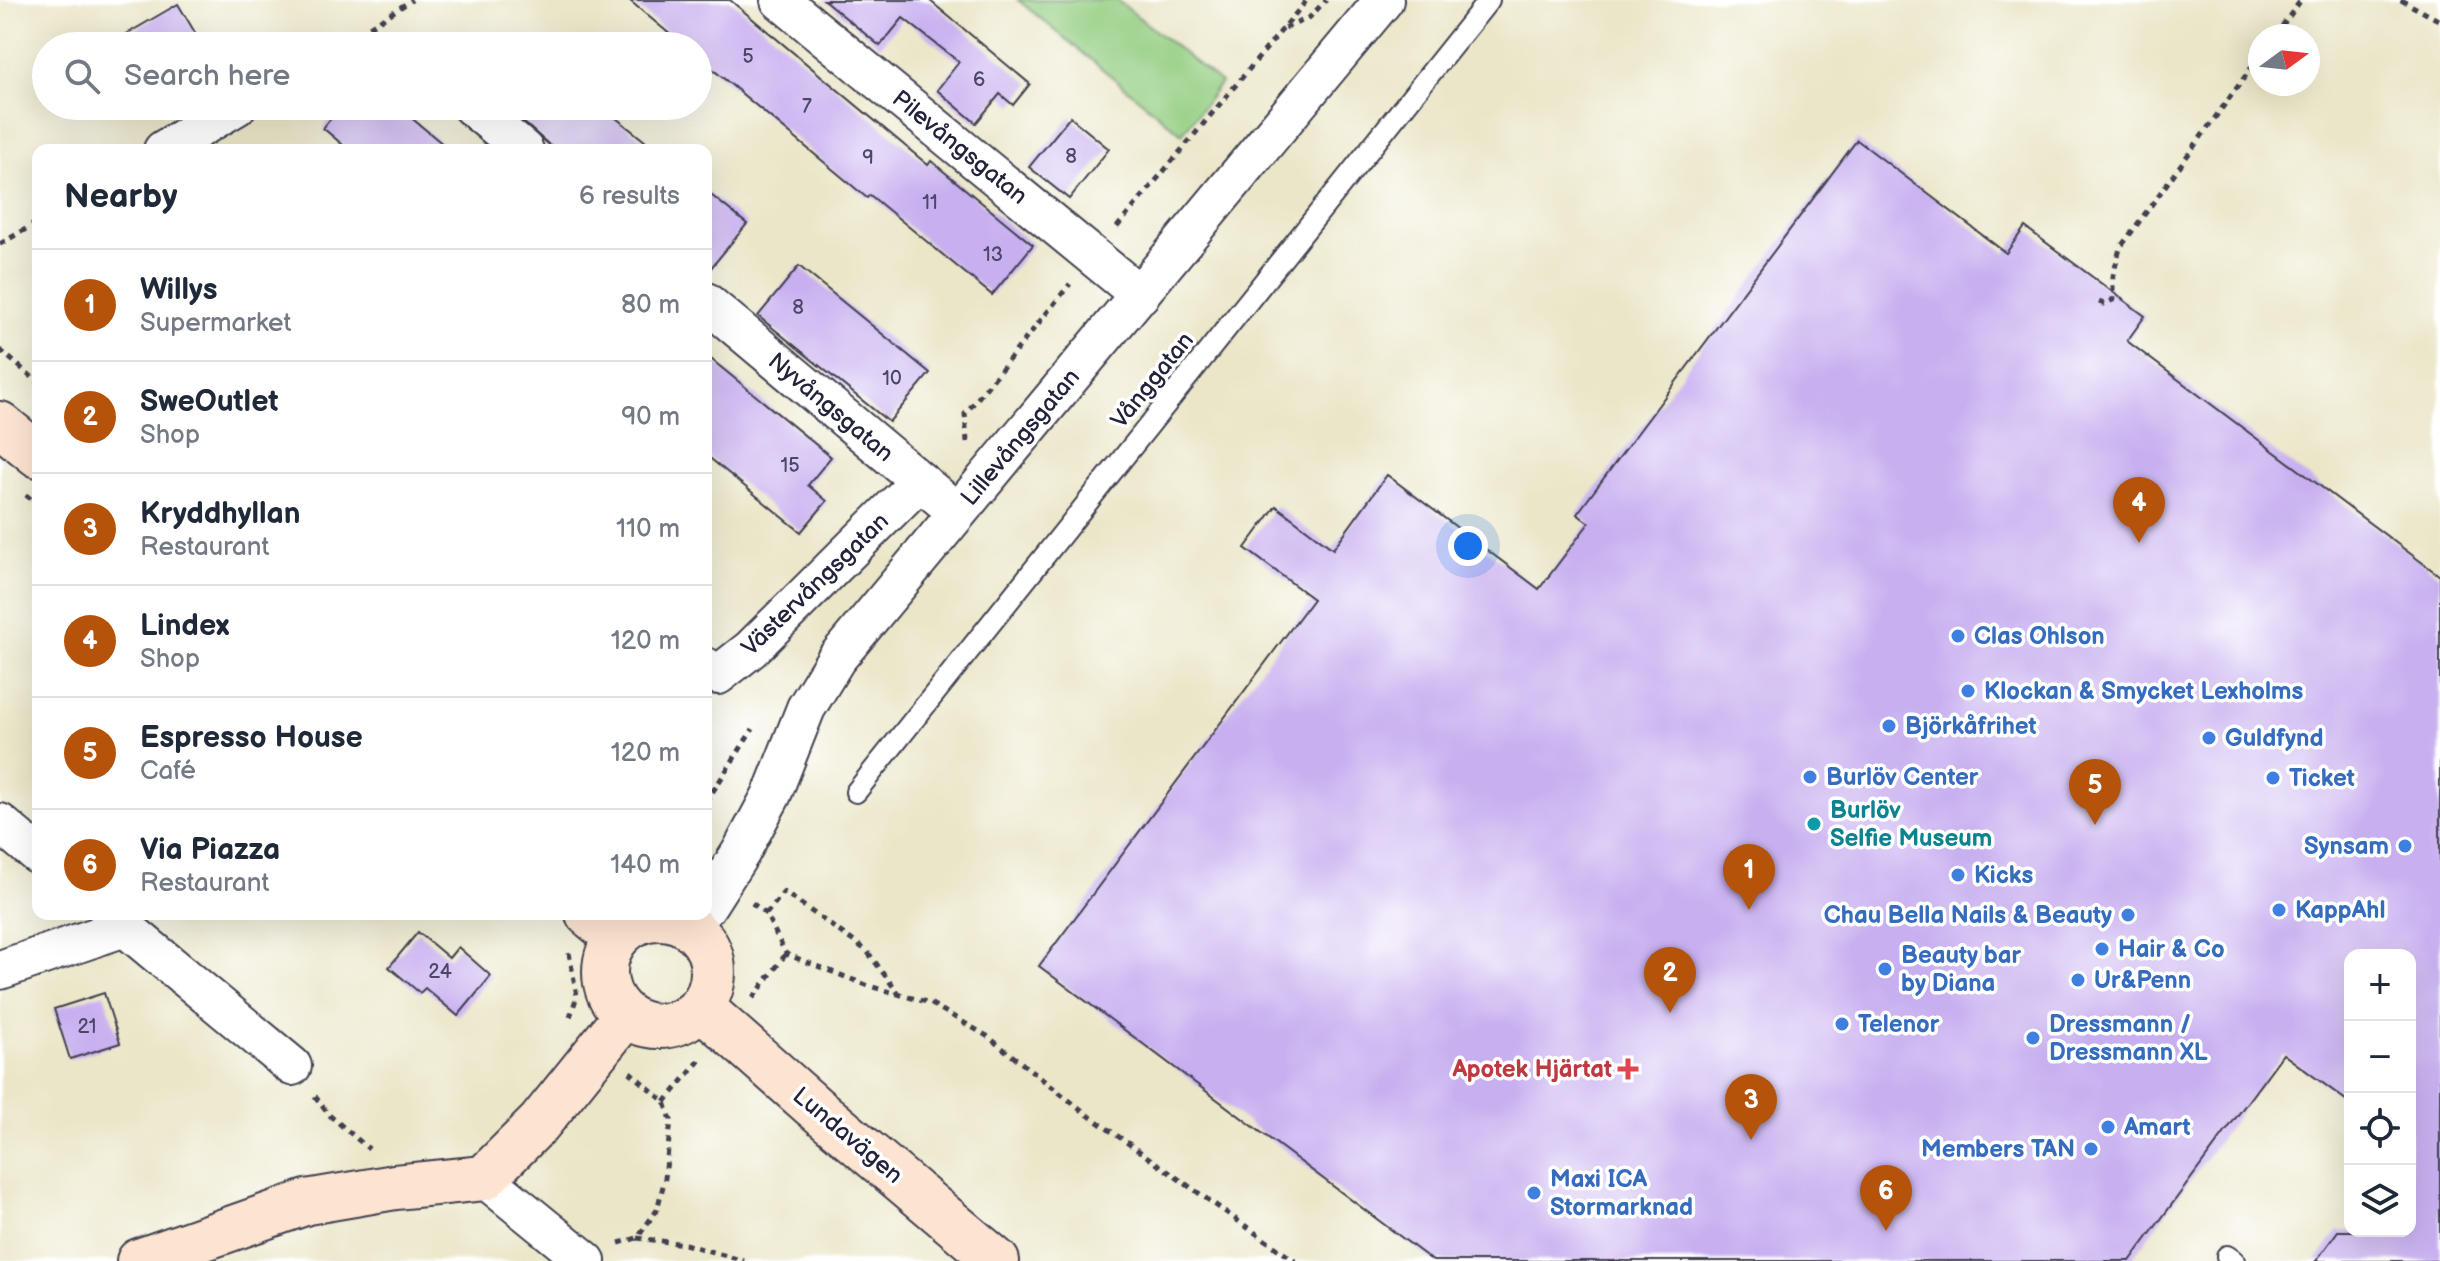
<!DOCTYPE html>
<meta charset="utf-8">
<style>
body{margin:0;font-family:"Balsamiq Sans",sans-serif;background:#f2f2f3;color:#1f2937}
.controls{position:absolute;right:24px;bottom:24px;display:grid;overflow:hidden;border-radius:16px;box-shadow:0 8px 32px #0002}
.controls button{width:72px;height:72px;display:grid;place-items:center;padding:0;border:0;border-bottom:2px solid #e0e1e3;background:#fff;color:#1f2937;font:40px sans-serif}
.compass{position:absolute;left:2248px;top:24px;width:72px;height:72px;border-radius:50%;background:#fff;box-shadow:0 8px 32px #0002;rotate:75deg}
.you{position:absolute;left:1468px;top:546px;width:28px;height:28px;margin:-20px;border:6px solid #fff;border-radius:50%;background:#1a73e8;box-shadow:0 0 0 12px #1a73e833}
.badge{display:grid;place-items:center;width:52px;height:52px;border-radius:50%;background:#b45309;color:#fff;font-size:26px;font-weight:700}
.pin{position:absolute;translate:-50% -66px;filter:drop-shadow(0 2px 4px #0008)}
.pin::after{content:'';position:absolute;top:42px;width:28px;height:24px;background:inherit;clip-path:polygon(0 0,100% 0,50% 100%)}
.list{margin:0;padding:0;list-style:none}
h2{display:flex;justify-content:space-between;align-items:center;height:104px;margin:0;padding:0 32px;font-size:34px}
h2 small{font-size:26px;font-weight:400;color:#747a83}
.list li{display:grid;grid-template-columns:52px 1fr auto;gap:24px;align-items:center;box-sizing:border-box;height:112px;padding:0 32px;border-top:2px solid #e0e1e3}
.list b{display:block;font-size:30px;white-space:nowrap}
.list p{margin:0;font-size:26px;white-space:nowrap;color:#747a83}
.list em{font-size:26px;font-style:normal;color:#747a83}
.icon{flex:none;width:44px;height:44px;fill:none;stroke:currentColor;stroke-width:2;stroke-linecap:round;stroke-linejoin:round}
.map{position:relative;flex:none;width:2440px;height:1261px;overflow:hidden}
.search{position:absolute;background:#fff;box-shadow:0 8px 32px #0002;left:32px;top:32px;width:680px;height:88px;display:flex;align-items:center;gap:20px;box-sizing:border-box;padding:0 28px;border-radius:44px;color:#747a83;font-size:30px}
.panel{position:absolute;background:#fff;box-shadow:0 8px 32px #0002;left:32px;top:144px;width:680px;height:776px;border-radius:16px}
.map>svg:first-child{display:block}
.green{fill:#93cd80;stroke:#5a785e;stroke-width:2}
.building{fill:#c8b0f0}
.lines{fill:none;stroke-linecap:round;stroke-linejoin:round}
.lane-casing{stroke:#403f50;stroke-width:24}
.street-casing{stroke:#403f50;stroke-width:42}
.secondary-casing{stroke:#403f50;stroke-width:48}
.path{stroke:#403f50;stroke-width:5;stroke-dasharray:6 6;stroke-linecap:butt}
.lane{stroke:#fff;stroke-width:20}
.street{stroke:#fff;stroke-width:38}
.secondary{stroke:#fde4d1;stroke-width:44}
.shop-dot{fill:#3f7fe0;stroke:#fff;stroke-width:3}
.culture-dot{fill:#0f9aa8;stroke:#fff;stroke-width:3}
.health-dot{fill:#e0444e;stroke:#fff;stroke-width:3}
.labels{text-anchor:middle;stroke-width:7;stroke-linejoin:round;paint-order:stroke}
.number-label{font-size:20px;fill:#4c4668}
.street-label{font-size:24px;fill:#22223b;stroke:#fff}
.shop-label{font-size:24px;font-weight:bold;fill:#366cbe;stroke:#fff;text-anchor:start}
.culture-label{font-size:24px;font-weight:bold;fill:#0d838f;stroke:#fff;text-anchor:start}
.health-label{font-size:24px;font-weight:bold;fill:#be3a42;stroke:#fff;text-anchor:end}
</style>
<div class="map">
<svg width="2440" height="1261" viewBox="0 0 2440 1261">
<rect width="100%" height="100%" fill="#fff"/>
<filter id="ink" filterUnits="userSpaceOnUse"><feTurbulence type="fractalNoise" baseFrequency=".0125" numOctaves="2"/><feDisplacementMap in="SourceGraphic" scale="16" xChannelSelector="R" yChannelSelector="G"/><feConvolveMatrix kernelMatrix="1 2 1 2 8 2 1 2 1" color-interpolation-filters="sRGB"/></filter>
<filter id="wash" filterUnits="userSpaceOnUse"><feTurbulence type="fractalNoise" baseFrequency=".006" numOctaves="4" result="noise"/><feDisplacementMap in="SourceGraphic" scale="32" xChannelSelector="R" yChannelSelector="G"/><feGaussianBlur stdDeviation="1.8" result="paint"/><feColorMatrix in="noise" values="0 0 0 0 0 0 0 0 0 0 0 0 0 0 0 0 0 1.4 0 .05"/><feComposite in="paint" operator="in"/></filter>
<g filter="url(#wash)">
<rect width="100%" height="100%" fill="#ebe6c8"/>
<!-- green -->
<path class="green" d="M1018 0H1117L1221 83 1182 134Z"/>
<g id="blocks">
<!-- building -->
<path class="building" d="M629 0H730L928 165 931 161 1033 245 992 295 870 195 867 198 698 57V46H684Z
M824 0H929L1030 84 1013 105 1000 94 976 123 937 90 959 62 903 18 880 46Z
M178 4 203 46H106Z
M341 106H397L450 150H349L323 128Z
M505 106H601L656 150H555Z
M1070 117 1109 149 1069 199 1029 167Z
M1857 140 2006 253 2025 227 2145 316 2127 341 2440 576V1261H2316L2338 1231H2410V955H2350V1103L2283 1054 2130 1261H1433L1039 966 1313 599 1245 548 1276 506 1333 549 1387 475 1539 589 1589 523 1577 514Z
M706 191 747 224 706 274Z
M799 266 930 373 889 422 758 316Z
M706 355 831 457 808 485 827 501 801 532 706 455Z
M418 932 449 958 458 947 491 976 458 1016 425 988 420 993 389 967Z
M104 993 120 1043 70 1059 54 1009Z"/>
</g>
</g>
<g filter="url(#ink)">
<use href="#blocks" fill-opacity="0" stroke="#403f50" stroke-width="2"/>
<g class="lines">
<defs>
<path id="lane" d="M856 792 1489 0
M2227 1256 2234 1261"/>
<path id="street" d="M780 0 1140 295
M471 106 524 150
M163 150 237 106
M706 302 957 512
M706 667 718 675 751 649 920 481
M0 823 38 855
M706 907 741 852 772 794 806 708 836 659 1384 0
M109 914 292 1066
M0 970 125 927
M484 1178 586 1261"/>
<path id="secondary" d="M0 424 38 455
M588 914 617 938
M605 972a54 54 0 1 1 108 0a54 54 0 1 1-108 0Z
M701 1007 813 1106 997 1261
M139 1261 307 1202 395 1187 484 1178 540 1122 626 1015"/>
</defs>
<!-- lane casing -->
<use href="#lane" class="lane-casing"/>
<!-- street casing -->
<use href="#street" class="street-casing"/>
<!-- secondary casing -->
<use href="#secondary" class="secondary-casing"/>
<!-- path -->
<path class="path" d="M2401 0 2440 21
M369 28 394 46
M1285 28 1309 18 1326 0
M2275 36 2301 0
M339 46 412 0
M1117 227 1307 0
M0 244 38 222
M2099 302 2104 304 2113 300V276L2120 248 2260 56
M0 350 38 382
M967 442 965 414 1070 284
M26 495 38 505
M706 802 753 729
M752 903 766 914 786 954 869 986 930 1003 987 1036 1088 1115 1295 1261
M766 914 784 892 867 951 898 993
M569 953 577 996 570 1017
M753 998 786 954
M315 1096 328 1114 369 1149
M665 1102 700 1060
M637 1238 685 1244 744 1261
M619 1243 637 1238 657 1210 665 1178 671 1120 665 1102 630 1072"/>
<!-- lane -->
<use href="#lane" class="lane"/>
<!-- street -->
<use href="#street" class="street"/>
<!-- secondary -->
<use href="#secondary" class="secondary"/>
</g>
</g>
<!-- markers -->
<g class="shop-dot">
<circle cx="1958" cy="636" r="8"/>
<circle cx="1968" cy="691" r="8"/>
<circle cx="1889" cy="726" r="8"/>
<circle cx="2209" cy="738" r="8"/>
<circle cx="1810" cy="777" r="8"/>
<circle cx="2273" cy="778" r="8"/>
<circle cx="2405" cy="846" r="8"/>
<circle cx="1958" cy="875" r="8"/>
<circle cx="2279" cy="910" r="8"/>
<circle cx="2128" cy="915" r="8"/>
<circle cx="2102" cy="949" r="8"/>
<circle cx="1885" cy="969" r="8"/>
<circle cx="2078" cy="980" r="8"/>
<circle cx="1842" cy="1024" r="8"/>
<circle cx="2033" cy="1038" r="8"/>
<circle cx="2108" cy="1127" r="8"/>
<circle cx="2091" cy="1149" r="8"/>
<circle cx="1534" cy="1193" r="8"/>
</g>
<circle class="culture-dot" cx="1814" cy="824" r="8"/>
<path class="health-dot" d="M1624 1057h8v8h8v8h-8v8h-8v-8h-8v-8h8z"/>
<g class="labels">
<!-- number labels -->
<g class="number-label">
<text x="748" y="63">5</text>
<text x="979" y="86">6</text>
<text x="807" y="113">7</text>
<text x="1071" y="163">8</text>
<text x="868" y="164">9</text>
<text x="930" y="209">11</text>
<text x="993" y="261">13</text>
<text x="798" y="314">8</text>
<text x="892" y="385">10</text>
<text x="790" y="472">15</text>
<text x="440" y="978">24</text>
<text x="87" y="1033">21</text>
</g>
<!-- street labels -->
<g class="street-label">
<text transform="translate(960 147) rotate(39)" y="8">Pilevångsgatan</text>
<text transform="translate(1152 380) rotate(-51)" y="8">Vånggatan</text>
<text transform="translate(831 407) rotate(40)" y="8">Nyvångsgatan</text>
<text transform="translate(1020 437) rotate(-50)" y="8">Lillevångsgatan</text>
<text transform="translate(815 584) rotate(-44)" y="8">Västervångsgatan</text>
<text transform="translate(848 1135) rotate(40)" y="8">Lundavägen</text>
</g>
<!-- shop labels -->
<g class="shop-label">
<text x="1974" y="644">Clas Ohlson</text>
<text x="1984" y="699">Klockan &amp; Smycket Lexholms</text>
<text x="1905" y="734">Björkåfrihet</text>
<text x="2225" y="746">Guldfynd</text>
<text x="1826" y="785">Burlöv Center</text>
<text x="2289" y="786">Ticket</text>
<text x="2389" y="854" text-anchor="end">Synsam</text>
<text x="1974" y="883">Kicks</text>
<text x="2295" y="918">KappAhl</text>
<text x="2112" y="923" text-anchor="end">Chau Bella Nails &amp; Beauty</text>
<text x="2118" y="957">Hair &amp; Co</text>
<text x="1901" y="963">Beauty bar<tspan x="1901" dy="28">by Diana</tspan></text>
<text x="2094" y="988">Ur&amp;Penn</text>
<text x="1858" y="1032">Telenor</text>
<text x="2049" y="1032">Dressmann /<tspan x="2049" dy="28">Dressmann XL</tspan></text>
<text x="2124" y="1135">Amart</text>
<text x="2075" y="1157" text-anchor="end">Members TAN</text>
<text x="1550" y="1187">Maxi ICA<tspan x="1550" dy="28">Stormarknad</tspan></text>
</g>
<!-- culture labels -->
<g class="culture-label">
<text x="1830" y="818">Burlöv<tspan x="1830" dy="28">Selfie Museum</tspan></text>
</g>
<!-- health labels -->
<g class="health-label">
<text x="1612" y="1077">Apotek Hjärtat</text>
</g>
</g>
</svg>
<div class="controls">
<button>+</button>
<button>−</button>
<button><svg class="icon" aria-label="locate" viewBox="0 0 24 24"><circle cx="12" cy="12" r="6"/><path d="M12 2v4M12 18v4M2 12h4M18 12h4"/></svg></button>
<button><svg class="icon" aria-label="layers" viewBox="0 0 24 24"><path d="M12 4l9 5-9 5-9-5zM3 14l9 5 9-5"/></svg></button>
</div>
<svg class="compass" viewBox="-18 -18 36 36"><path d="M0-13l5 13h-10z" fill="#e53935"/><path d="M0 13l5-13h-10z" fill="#747a83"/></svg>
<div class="you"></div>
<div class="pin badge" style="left:1749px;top:910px">1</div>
<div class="pin badge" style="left:1670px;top:1013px">2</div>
<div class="pin badge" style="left:1751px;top:1140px">3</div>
<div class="pin badge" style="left:2139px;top:543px">4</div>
<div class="pin badge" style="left:2095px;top:825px">5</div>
<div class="pin badge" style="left:1886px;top:1231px">6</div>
<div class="search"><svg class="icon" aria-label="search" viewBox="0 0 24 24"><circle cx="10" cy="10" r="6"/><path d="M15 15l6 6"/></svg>Search here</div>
<section class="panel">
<h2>Nearby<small>6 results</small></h2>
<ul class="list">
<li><span class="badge">1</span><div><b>Willys</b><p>Supermarket</p></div><em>80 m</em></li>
<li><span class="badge">2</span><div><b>SweOutlet</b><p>Shop</p></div><em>90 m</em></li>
<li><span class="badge">3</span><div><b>Kryddhyllan</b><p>Restaurant</p></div><em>110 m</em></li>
<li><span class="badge">4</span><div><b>Lindex</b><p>Shop</p></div><em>120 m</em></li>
<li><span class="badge">5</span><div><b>Espresso House</b><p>Café</p></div><em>120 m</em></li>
<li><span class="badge">6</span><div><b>Via Piazza</b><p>Restaurant</p></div><em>140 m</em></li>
</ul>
</section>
</div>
